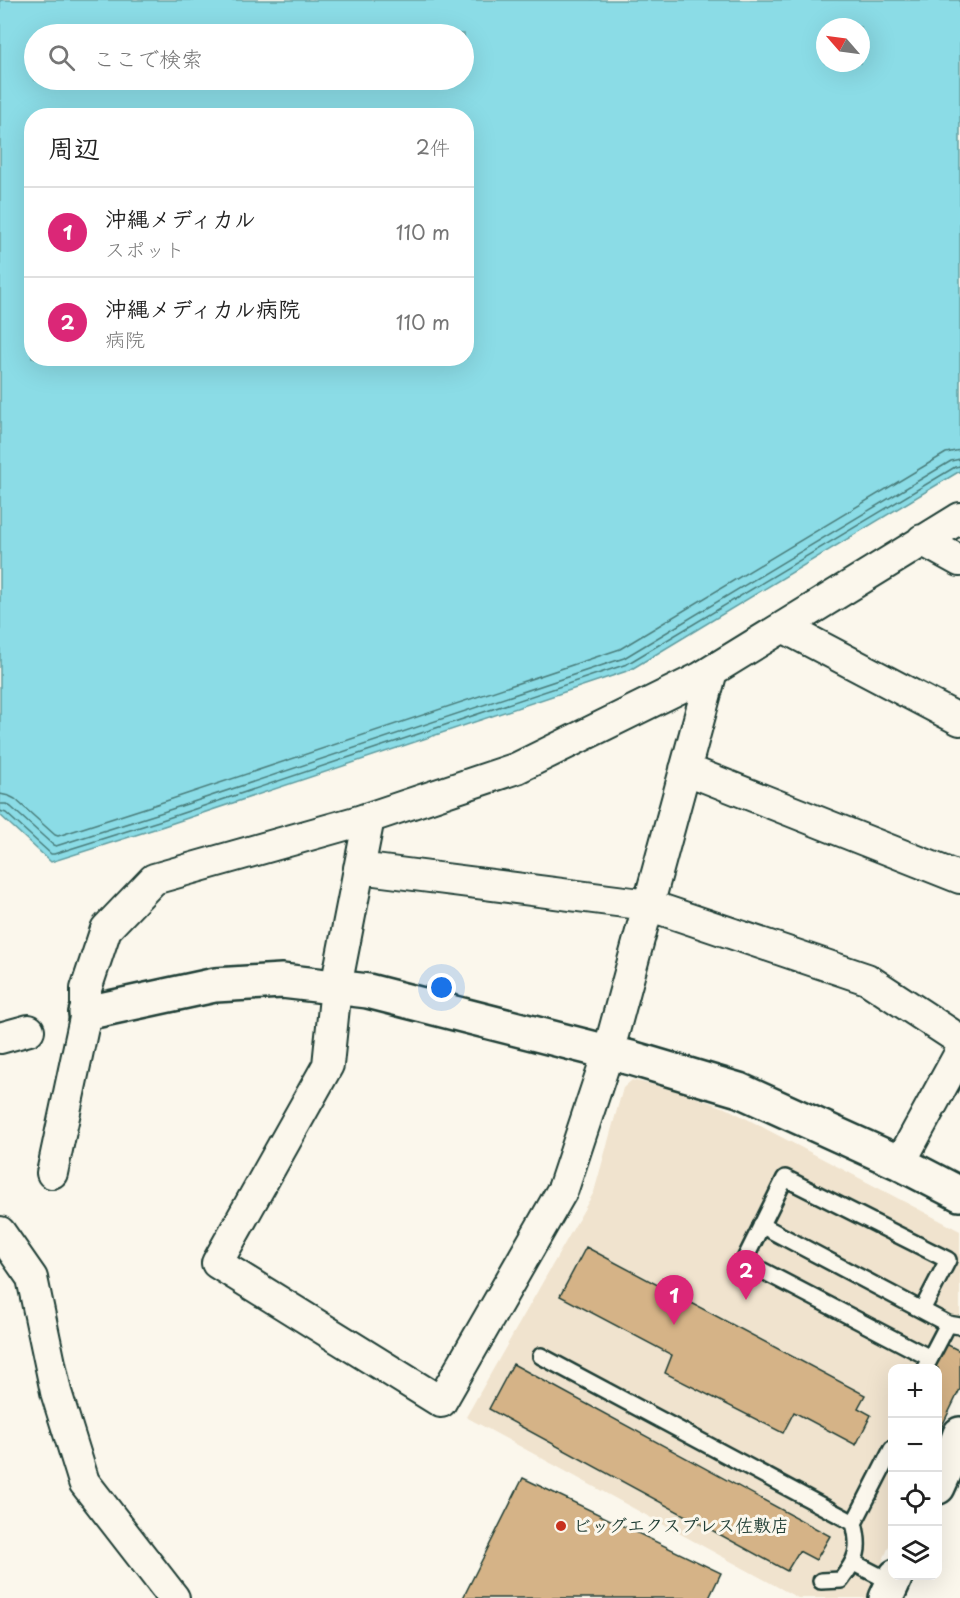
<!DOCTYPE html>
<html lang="ja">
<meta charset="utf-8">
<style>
body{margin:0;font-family:"Playpen Sans","Klee One",sans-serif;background:#f2f2f2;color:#222}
.controls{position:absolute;right:18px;bottom:18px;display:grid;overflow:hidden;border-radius:12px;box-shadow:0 6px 24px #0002}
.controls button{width:54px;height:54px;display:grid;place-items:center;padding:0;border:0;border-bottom:2px solid #e0e0e0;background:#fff;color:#222;font:30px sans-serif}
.compass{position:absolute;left:816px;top:18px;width:54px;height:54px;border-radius:50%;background:#fff;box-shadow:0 6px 24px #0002;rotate:298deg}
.you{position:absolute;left:442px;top:988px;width:21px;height:21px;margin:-15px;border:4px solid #fff;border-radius:50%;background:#1a73e8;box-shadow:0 0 0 9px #1a73e833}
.badge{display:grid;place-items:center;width:39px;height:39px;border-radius:50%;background:#db2777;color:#fff;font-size:20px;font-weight:700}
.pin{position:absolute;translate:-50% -50px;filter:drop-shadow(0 2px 3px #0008)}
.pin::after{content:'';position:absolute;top:32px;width:21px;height:18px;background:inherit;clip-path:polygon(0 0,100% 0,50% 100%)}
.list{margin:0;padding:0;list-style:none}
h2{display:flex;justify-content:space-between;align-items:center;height:78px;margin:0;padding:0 24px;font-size:26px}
h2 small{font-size:20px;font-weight:400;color:#767676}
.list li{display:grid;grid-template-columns:39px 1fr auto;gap:18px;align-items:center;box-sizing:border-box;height:90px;padding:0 24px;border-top:2px solid #e0e0e0}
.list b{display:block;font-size:22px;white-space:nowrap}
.list p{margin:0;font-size:20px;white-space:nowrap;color:#767676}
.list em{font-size:20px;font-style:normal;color:#767676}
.icon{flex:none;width:33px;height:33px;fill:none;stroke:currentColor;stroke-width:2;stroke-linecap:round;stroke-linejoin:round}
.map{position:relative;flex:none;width:960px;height:1598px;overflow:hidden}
.search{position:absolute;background:#fff;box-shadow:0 6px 24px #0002;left:24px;top:24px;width:450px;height:66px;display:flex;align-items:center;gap:15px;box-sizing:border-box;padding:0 21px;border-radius:33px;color:#767676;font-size:22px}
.panel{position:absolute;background:#fff;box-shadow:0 6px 24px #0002;left:24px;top:108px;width:450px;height:258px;border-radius:24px}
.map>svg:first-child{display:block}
.built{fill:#f0e3ce}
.water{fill:#8bdce6;stroke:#609c9f;stroke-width:1.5;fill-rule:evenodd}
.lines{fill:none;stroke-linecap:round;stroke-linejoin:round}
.shore{stroke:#4a7d7b;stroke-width:1.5}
.building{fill:#d5b387;stroke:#1f3d34;stroke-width:1.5}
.lane-casing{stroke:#1f3d34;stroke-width:20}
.street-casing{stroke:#1f3d34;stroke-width:34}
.secondary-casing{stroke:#1f3d34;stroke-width:38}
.lane{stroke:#fbf7ec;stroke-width:15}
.street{stroke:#fbf7ec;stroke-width:30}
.secondary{stroke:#fbf7ec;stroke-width:33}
.poi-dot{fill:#c8321e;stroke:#fbf7ec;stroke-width:2}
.labels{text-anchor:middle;stroke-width:6;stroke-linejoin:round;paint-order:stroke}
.poi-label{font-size:18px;font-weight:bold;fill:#1f3d34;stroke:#fbf7ec;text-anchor:start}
</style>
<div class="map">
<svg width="960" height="1598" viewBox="0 0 960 1598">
<rect width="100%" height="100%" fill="#fbf7ec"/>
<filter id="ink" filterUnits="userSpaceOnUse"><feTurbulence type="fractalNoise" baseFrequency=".0167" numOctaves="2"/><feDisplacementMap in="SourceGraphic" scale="12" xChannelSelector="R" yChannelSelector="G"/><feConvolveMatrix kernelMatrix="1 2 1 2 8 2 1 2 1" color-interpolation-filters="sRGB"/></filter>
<g filter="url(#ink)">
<!-- built -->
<path class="built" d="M632 1080 679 1091 728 1109 960 1231V1386L938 1437V1368H892V1539L867 1598H798L466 1417 594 1192 623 1088Z"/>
<!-- water -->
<path class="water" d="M0 0H960V471L630 670 164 826 51 862 0 815ZM825 27H861V63H825ZM34 34H464V80H34ZM32 116H466V358H32Z"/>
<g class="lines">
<!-- shore -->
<path class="shore" d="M0 794 9 796 15 799 55 835 58 836 157 804 620 649 946 453 960 450
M0 804H6L11 807 53 845 56 846 160 813 624 658 951 461 960 459
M0 811 6 813 51 854H54L162 820 627 664 955 467 960 466"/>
</g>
<!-- building -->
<path class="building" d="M586 1247 865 1395 858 1408 871 1415 856 1445 794 1412 783 1433 665 1373 672 1355 560 1296Z
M946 1344 960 1351V1389L941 1428 938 1426V1368H934Z
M513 1364 830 1536 816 1560 799 1551 787 1571 489 1409Z
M523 1478 721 1573 709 1598H463Z"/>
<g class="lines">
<defs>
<path id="lane" d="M761 1225 948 1324
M922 1310 948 1260 785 1178 744 1261 930 1358
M541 1356 854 1523
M925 1368 948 1324 960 1326
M854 1563 893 1583
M821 1581 841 1580C857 1559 861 1550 854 1523L892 1449"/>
<path id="street" d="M922 540 960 561
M783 627 960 720
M685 769 960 878
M369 818 336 987 328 1065 217 1263 441 1402 563 1189 608 1053 712 671
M359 868 648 905 867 979 960 1040
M0 1038 29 1030
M900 1163 960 1053
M52 1173 86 1013V989L106 929 154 879 359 821 517 768 700 678 960 518
M0 1232 32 1278 56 1392 84 1482 174 1598"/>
<path id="secondary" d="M86 1013 215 985 282 981 368 991 631 1058 739 1090 900 1163 960 1194
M938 1487 952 1456 960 1434
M886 1598 896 1576"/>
</defs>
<!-- lane casing -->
<use href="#lane" class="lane-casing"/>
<!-- street casing -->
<use href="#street" class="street-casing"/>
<!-- secondary casing -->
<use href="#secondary" class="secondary-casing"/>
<!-- lane -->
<use href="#lane" class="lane"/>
<!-- street -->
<use href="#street" class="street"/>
<!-- secondary -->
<use href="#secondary" class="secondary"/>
</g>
</g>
<!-- markers -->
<circle class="poi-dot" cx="561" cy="1526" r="6"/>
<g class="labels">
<!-- poi labels -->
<g class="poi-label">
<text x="573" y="1532">ビッグエクスプレス佐敷店</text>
</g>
</g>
</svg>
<div class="controls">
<button>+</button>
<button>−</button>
<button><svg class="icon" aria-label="locate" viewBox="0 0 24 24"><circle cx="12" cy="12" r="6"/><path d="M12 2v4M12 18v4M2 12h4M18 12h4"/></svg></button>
<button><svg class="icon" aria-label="layers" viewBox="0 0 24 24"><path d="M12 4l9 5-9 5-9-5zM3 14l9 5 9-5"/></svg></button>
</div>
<svg class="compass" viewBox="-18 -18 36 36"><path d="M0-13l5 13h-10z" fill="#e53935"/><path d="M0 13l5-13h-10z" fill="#767676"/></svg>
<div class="you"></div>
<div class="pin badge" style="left:674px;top:1325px">1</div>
<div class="pin badge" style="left:746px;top:1300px">2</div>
<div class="search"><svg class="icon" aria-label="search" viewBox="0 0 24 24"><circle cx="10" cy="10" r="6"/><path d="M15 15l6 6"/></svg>ここで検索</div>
<section class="panel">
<h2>周辺<small>2件</small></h2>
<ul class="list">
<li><span class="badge">1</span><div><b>沖縄メディカル</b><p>スポット</p></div><em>110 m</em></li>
<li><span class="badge">2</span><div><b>沖縄メディカル病院</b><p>病院</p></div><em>110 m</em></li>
</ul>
</section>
</div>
